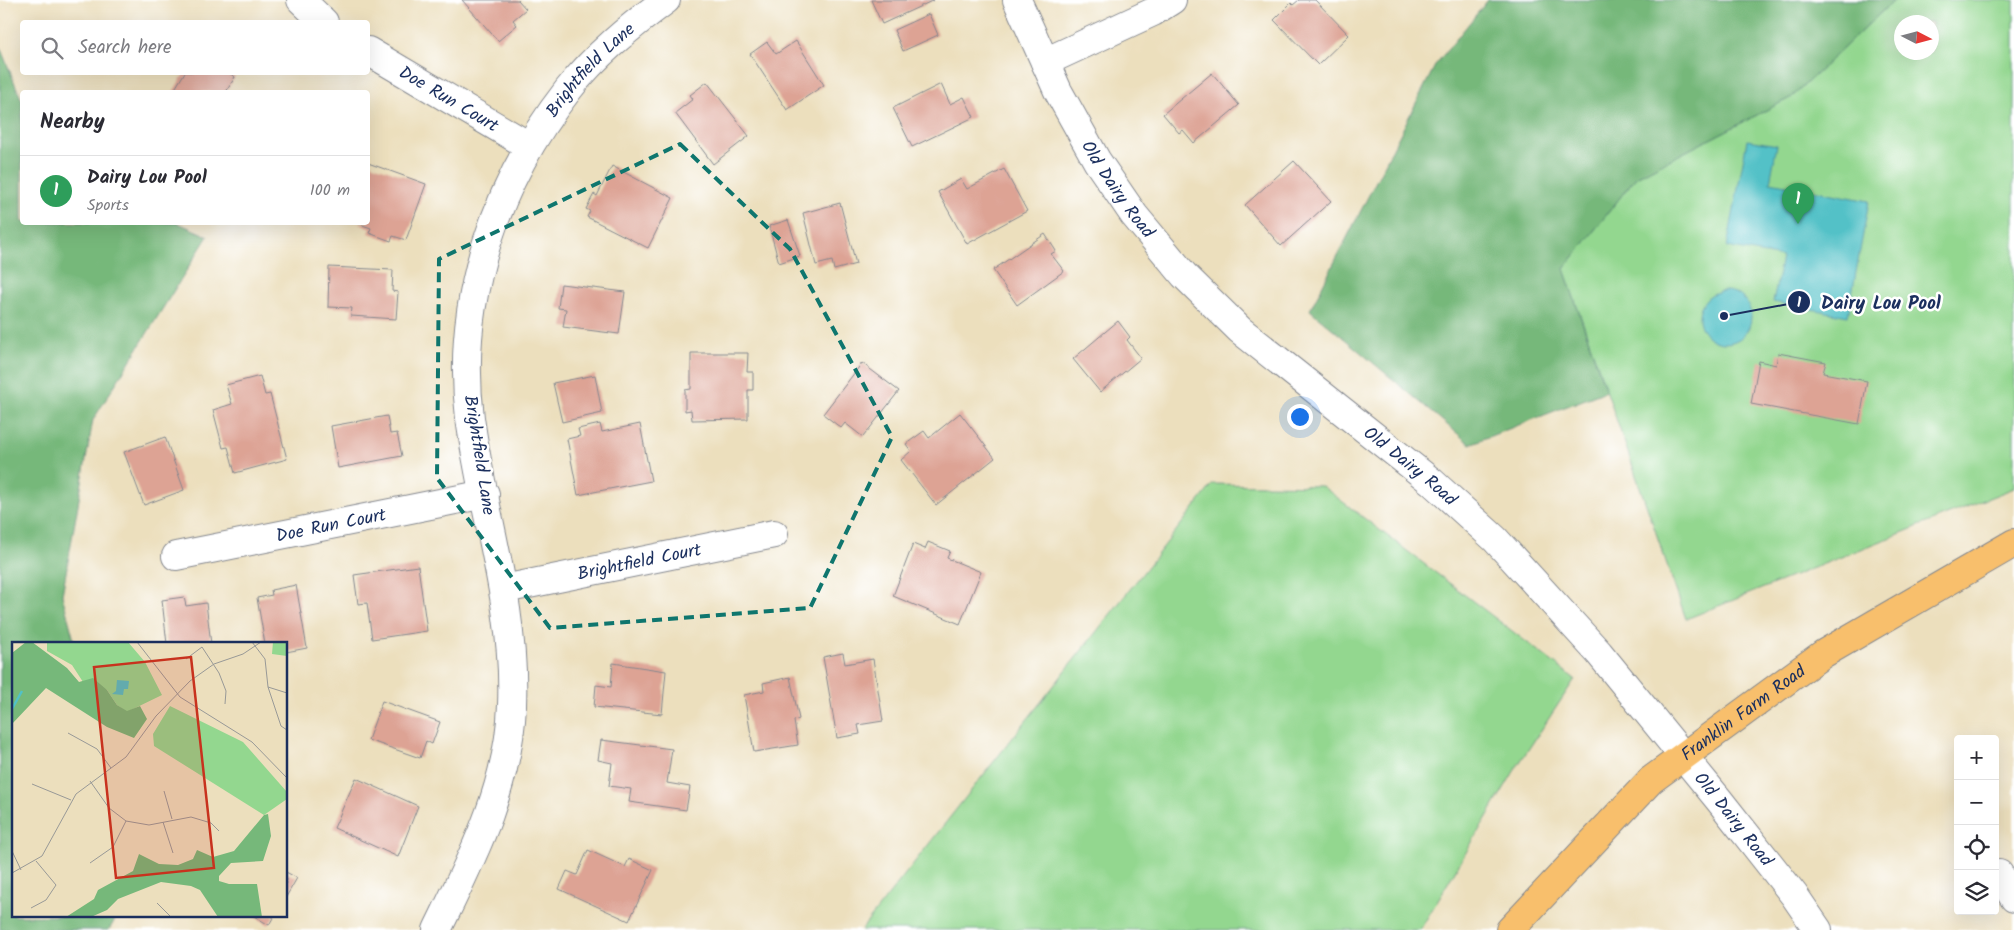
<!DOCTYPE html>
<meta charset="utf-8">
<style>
body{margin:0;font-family:Kalam,sans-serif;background:#f2f2f3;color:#2b2b33}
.controls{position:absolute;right:15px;bottom:15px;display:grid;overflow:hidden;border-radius:5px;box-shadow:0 5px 20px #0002}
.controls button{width:45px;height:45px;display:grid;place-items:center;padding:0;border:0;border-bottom:1px solid #e1e1e2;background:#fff;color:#2b2b33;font:25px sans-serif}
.compass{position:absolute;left:1894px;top:15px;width:45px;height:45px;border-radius:50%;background:#fff;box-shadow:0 5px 20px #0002;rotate:96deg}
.you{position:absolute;left:1299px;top:416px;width:18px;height:18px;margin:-12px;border:4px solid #fff;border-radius:50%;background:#1a73e8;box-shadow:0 0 0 8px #1a73e833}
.badge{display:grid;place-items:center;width:32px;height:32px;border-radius:50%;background:#0b8043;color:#fff;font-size:16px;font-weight:700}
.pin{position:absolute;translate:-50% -41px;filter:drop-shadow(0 1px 2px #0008)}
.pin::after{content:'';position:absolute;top:26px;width:18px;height:15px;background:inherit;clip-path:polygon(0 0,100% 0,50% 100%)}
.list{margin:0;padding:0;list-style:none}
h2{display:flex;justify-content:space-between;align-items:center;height:65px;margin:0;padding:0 20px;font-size:21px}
h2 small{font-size:16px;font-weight:400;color:#7c7c81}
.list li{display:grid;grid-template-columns:32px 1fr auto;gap:15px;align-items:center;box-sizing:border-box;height:70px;padding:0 20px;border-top:1px solid #e1e1e2}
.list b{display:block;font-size:19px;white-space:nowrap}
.list p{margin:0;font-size:16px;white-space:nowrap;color:#7c7c81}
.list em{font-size:16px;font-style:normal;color:#7c7c81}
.icon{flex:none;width:28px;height:28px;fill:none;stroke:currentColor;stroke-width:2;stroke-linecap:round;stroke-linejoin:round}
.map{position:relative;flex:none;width:2014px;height:930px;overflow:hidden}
.search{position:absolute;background:#fff;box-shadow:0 5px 20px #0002;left:20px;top:20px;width:350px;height:55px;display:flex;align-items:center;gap:12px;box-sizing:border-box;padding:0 18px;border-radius:5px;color:#7c7c81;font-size:19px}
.panel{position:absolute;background:#fff;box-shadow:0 5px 20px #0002;left:20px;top:90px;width:350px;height:135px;border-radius:5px}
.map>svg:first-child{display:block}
.green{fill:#93d78f;stroke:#578376;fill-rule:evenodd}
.forest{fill:#76b87a;stroke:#48746c}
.water{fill:#52c1c7;stroke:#367892}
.building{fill:#dda394}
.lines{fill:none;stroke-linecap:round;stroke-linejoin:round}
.minor-casing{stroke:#84878e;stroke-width:30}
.major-casing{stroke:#84878e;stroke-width:30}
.minor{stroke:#fff;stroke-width:28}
.major{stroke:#f8bf6c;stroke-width:28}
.marked{fill:none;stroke:#0f766e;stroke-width:4;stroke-dasharray:10 6;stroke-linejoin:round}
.labels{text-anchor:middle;stroke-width:5;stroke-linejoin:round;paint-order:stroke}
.street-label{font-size:18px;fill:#1b2f5e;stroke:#fff}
.inset-river{fill:none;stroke:#52c1c7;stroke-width:2.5}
.inset-road{fill:none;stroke:#989997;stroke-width:1}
.view{fill:#c8321e;fill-opacity:0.15;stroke:#c8321e;stroke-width:2.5}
.inset-edge{fill:none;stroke:#1b2f5e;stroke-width:2.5}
.leader{fill:none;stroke:#1b2f5e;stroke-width:2}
.callout-dot{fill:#1b2f5e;stroke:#fff;stroke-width:2}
.mark-label{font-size:15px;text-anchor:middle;font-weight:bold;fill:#fff}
.callout-label{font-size:19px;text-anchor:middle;font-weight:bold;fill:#1b2f5e;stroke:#fff;stroke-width:5;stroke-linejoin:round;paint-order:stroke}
</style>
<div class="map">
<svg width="2014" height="930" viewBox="0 0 2014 930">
<rect width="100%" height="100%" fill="#fff"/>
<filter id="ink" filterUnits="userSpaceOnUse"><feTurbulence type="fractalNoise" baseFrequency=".02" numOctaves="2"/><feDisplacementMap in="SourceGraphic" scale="10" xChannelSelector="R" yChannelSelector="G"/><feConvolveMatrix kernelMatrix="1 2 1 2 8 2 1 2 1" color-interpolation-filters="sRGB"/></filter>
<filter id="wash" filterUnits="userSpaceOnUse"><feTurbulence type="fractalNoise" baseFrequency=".0096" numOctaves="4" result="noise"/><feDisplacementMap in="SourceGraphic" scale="20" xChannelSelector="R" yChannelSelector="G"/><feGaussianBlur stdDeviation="1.12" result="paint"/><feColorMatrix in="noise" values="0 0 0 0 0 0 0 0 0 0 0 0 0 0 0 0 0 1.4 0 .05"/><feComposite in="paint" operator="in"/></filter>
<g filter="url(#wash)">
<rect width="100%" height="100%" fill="#ecdfbd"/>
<!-- green -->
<path class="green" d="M1894 0H2014V488L1686 619 1564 269 1636 177 1792 97ZM1902 22H1932V52H1902Z
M1213 484 1322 486 1575 679 1516 768 1420 930H861Z"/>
<!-- forest -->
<path class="forest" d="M1488 0H1894L1792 97 1636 177 1564 269 1606 391 1470 444 1310 310 1436 64Z
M0 47 22 101V222L178 223 208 236 93 420 62 595 75 644H14V916H117L109 930H0Z"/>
<!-- water -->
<path class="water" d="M1747 140 1777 145 1770 182 1869 201 1848 316 1773 302 1782 257 1727 247Z
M1699 317a26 26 0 1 1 52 0a26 26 0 1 1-52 0Z"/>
<g id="blocks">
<!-- building -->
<path class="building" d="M462 0H518L526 9 513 20 517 25 498 41Z
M871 0H934L882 24Z
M1299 0H1315L1349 35 1318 65 1274 20 1291 3 1293 5Z
M929 14 938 35 903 51 894 30Z
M796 41 824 85 787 110 750 54 767 42 776 54Z
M185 72H228L235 77 226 92H173Z
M1212 73 1239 105 1194 143 1183 130 1179 133 1163 114Z
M707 82 749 136 713 164 675 113 693 99 690 95Z
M941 84 950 104 964 97 974 117 912 147 893 108Z
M1294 161 1331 201 1281 246 1245 205Z
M368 163 426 184 406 240 393 236 391 241 369 233 371 228 357 223 368 222Z
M612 166 673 198 648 248 587 217 590 211 586 209 594 194 597 196Z
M1004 169 1027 211 967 244 938 192 961 179 967 189Z
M840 203 856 264 834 270 832 261 816 265 803 213Z
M788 220 800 256 779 263 769 226Z
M1045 234 1056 251 1051 254 1064 271 1017 305 993 270Z
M329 267 393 270 392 291 398 292 396 319 351 316 352 308 328 307Z
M561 284 625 292 619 334 563 327 566 309 558 308Z
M1118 321 1130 337 1127 340 1141 358 1100 392 1073 359Z
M691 353H748L747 372H753V390H748V419L692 420 691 410 685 411V390L691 389Z
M1778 353 1826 362 1823 373 1867 381 1859 424 1751 404 1759 361 1776 365Z
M862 363 899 391 863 437 845 423 841 428 823 414Z
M595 375 602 413 562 422 553 383Z
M260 376 265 395 270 394 287 459 235 473 228 447 223 448 213 410 232 404 226 385Z
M960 413 995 458 936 505 901 460 911 451 906 444 924 431 929 438Z
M387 416 390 434 397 433 402 456 338 468 331 426Z
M600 424 602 432 640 424 651 481 578 495 567 439 580 436 578 429Z
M165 437 184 490 144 505 124 452Z
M928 542 950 551 947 558 981 572 960 624 893 596 913 544 925 549Z
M418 566 427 631 372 639 367 603 358 604 354 575Z
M296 585 307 648 286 652V644H265L257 598 272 595 271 590Z
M184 597 186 606 206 603 211 644H167L162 600Z
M843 653 845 664 873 659 883 721 858 725 860 734 837 738 823 657Z
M613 663 666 671 662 714 594 707 596 685 611 687Z
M790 677 799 719 794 721 798 745 754 752 744 695 764 691 763 683Z
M382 701 440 722 432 744 426 741 420 758 368 740Z
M601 740 672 749 667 783 690 787 686 810 629 802 631 789 609 786 612 763 598 760Z
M356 778 418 806 398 857 334 828Z
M588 850 625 867 629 859 653 870 629 921 559 889 567 871 577 875Z
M286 872 297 878 286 897Z
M254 916H274L269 925Z"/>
</g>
</g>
<g filter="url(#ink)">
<use href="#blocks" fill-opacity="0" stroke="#84878e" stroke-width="1"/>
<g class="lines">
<defs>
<g id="minor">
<path d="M301 0 324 22"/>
<path id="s1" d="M1017 0 1058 91 1097 161 1134 215 1184 275 1240 330 1432 482 1495 539 1599 653 1719 800 1794 895 1818 930"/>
<path id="s2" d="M368 51 529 146"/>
<path d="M1045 62 1153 12 1172 0"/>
<path id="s3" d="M176 556 485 494"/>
<path id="s4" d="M504 589 774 534"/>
<path d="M1999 874 2014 898"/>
<path id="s5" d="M437 930C472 858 509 787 512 705 516 606 483 514 470 418 455 300 496 182 568 90 595 55 631 26 666 0"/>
</g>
<g id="major">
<path id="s6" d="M1510 930 1651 780 1823 654 2014 543"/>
</g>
</defs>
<!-- minor casing -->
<use href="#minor" class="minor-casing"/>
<!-- major casing -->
<use href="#major" class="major-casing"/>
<!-- minor -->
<use href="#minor" class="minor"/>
<!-- major -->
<use href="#major" class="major"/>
</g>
</g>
<!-- marked area -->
<path class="marked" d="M680 144 790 249 892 437 810 608 550 628 437 478 439 259Z"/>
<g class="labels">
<!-- street labels -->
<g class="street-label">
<text dy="6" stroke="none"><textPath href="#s5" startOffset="911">Brightfield Lane</textPath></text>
<text dy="6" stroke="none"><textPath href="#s2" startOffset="94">Doe Run Court</textPath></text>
<text dy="6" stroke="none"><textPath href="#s1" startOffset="215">Old Dairy Road</textPath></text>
<text transform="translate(480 455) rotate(81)" y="6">Brightfield Lane</text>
<text dy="6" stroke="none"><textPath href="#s1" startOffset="620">Old Dairy Road</textPath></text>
<text dy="6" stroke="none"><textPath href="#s3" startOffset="158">Doe Run Court</textPath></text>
<text dy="6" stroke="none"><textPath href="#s4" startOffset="138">Brightfield Court</textPath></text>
<text dy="6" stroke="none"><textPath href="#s6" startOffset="320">Franklin Farm Road</textPath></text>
<text dy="6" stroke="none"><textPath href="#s1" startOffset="1100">Old Dairy Road</textPath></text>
</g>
</g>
<!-- overview -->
<g transform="translate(12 642)">
<rect width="275" height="275" fill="#ecdfbd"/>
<path d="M35 0H116L133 20 150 53 115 70 105 63 95 48 71 40 60 23 35 9ZM275 0V14L260 12 261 0ZM158 64 231 100 275 150V157L252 173 142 104 141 92Z" fill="#93d78f"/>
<path d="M14 0H20L55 26 67 40 81 36 95 48 105 63 115 69 128 64 135 77 122 96 95 85 34 46 0 82V11ZM256 172 259 194 251 219 219 221 207 234V239L217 242H245L250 275H206L188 248 179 244 149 240 106 257 95 268 79 275H54L82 257 86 248 121 229 127 212 147 222 166 223 181 217 185 208 201 215 222 209 252 173Z" fill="#76b87a"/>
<path d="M105 38 117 39 116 47H112L111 53 100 52 104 49Z" fill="#52c1c7"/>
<path class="inset-river" d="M0 67 10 49"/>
<path class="inset-road" d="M125 0 168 55 240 100 275 136M240 0 253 17 256 45 269 84 275 88M174 17 190 5 207 31 214 49 213 62M256 45 275 51M56 91 85 107 99 126M78 139 97 166 114 179 137 183 179 175 199 181 207 189M20 142 59 158M152 149 160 177M151 180 161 211M0 209 9 228M78 221 101 205 114 179M0 231 30 214 64 152 114 115 144 74 178 39 202 22 231 12 249 0M145 261 159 275M19 266 34 258 44 243 24 219"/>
<path class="view" d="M179 15 202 226 104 236 82 25Z"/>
<rect width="275" height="275" class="inset-edge"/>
</g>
<!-- callouts -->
<path class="leader" d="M1724 316L1799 302"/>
<g class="callout-dot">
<circle cx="1724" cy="316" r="5"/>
<circle cx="1799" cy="302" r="12"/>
</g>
<g class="mark-label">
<text x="1799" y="307">1</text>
</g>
<g class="callout-label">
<text x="1881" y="309">Dairy Lou Pool</text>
</g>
</svg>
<div class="controls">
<button>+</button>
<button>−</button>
<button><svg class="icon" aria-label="locate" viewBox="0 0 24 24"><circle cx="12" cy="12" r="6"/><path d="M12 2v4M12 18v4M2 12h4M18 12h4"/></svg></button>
<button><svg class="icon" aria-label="layers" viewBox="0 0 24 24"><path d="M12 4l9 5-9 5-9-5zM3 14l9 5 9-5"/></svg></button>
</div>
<svg class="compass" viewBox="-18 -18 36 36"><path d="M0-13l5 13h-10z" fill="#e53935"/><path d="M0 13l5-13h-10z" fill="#7c7c81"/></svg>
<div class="you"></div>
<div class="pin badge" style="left:1798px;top:224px;background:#2e9e5b">1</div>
<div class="search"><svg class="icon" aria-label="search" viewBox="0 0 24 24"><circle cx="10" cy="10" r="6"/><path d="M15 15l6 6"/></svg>Search here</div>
<section class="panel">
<h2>Nearby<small></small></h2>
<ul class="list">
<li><span class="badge" style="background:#2e9e5b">1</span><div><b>Dairy Lou Pool</b><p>Sports</p></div><em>100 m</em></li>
</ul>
</section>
</div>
